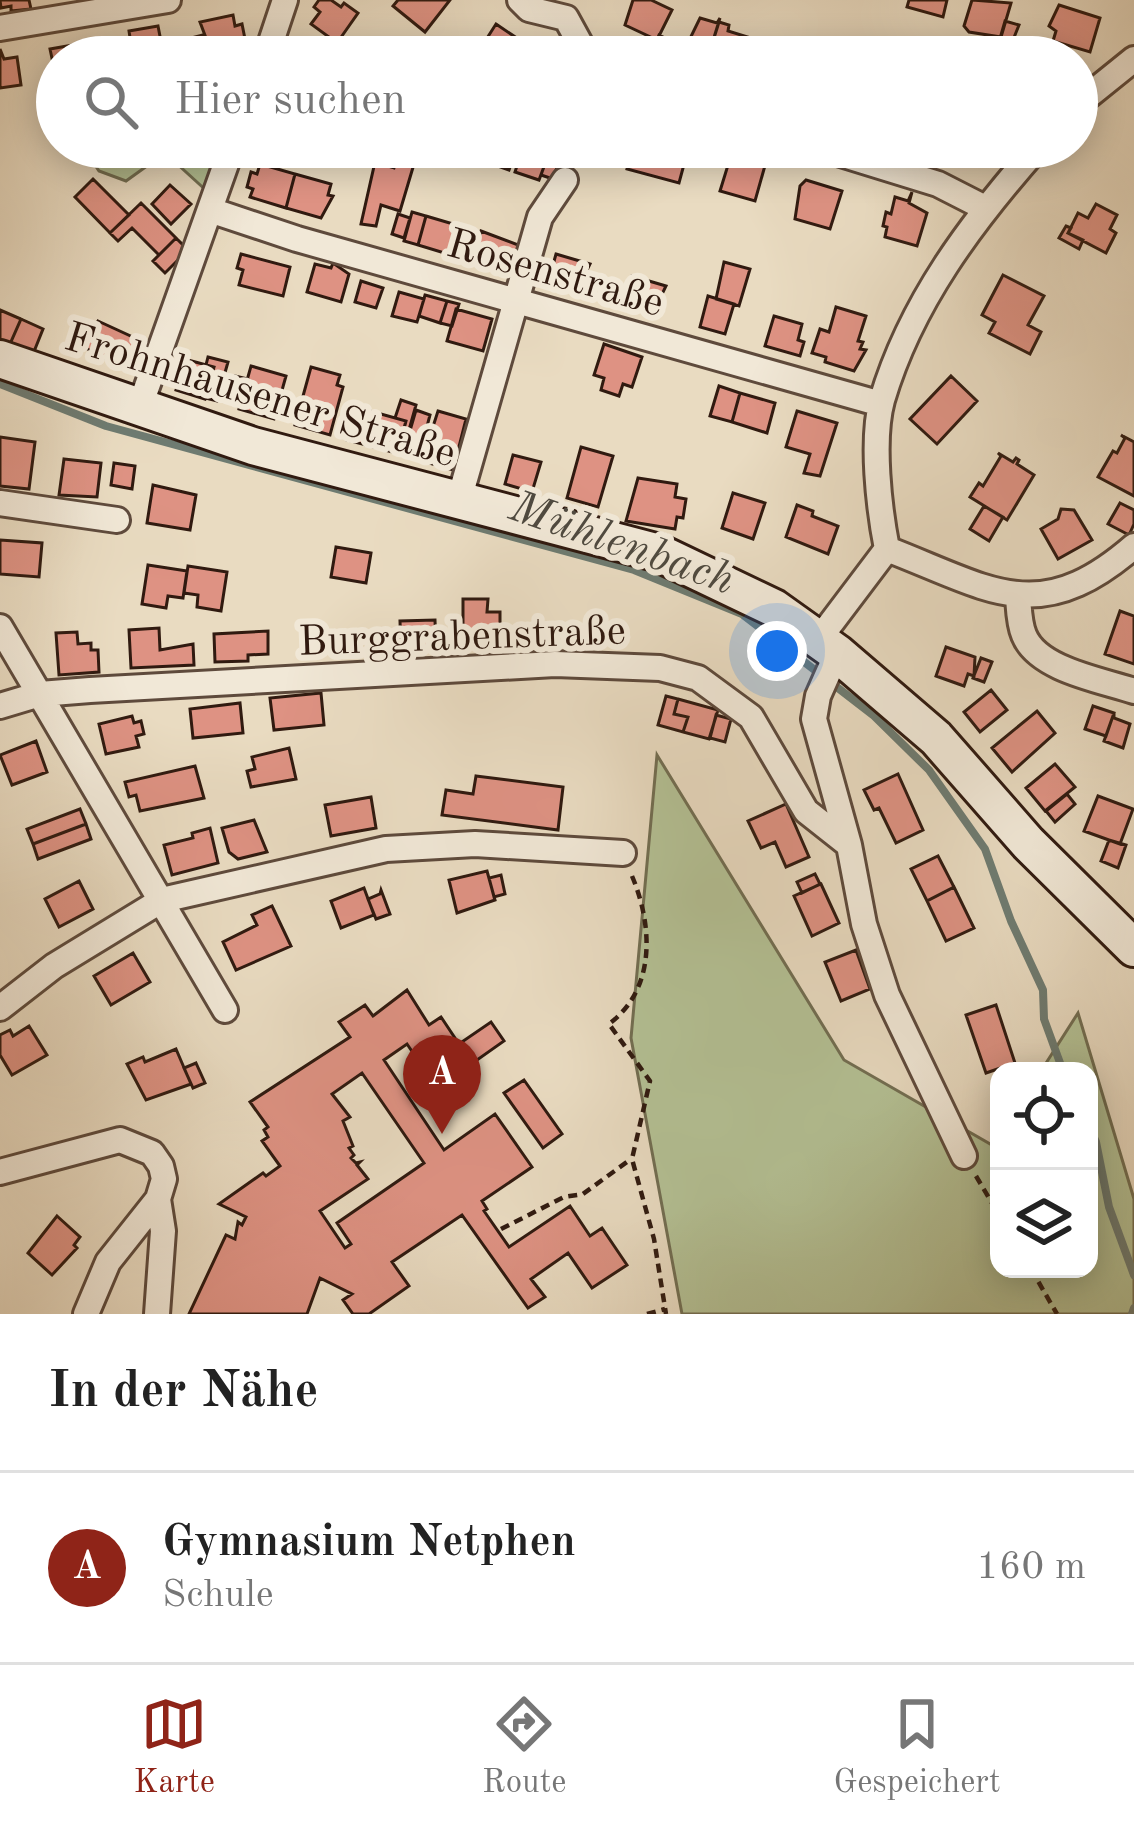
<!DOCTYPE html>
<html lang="de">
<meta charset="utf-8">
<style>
body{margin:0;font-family:"Old Standard TT",serif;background:#f2f2f2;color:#222}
.controls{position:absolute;right:36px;bottom:36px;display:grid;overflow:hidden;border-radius:24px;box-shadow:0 6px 30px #0003}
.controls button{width:108px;height:108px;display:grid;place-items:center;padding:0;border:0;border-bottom:3px solid #e0e0e0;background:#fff;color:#222;font:60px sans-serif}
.you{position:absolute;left:777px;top:651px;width:42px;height:42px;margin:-30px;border:9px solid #fff;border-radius:50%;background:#1a73e8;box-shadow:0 0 0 18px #1a73e833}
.badge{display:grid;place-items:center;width:78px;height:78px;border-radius:50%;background:#8f2418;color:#fff;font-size:39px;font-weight:700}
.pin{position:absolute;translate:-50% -99px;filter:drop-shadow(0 3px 6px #0008)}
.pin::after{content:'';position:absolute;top:63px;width:42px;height:36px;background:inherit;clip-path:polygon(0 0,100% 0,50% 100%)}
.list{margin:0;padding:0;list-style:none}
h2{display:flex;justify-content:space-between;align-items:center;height:156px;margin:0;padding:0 48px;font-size:51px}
h2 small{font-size:39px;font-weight:400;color:#767676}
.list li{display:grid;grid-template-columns:78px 1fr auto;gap:36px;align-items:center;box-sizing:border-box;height:192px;padding:0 48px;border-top:3px solid #e0e0e0}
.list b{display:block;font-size:45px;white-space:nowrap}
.list p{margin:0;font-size:39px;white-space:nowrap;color:#767676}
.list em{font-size:39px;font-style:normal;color:#767676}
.icon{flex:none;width:66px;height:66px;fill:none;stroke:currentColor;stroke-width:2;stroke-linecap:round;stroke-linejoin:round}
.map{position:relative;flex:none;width:1134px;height:1314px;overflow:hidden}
.search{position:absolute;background:#fff;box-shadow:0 6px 30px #0003;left:36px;right:36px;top:36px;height:132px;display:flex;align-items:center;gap:30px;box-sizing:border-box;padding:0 42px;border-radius:66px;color:#767676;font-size:45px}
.sheet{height:348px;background:#fff}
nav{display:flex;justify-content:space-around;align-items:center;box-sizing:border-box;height:168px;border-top:3px solid #e0e0e0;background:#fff;font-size:33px;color:#767676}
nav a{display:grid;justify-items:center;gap:6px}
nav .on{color:#8f2418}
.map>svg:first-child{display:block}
.green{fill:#b4c195;stroke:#726e52;stroke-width:3}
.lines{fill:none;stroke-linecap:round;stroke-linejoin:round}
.stream{stroke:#6e7b71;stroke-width:8}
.building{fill:#de9283;stroke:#301a10;stroke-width:3;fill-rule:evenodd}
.minor-casing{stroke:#5e4a3c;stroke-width:30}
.secondary-casing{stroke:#301a10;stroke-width:42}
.path{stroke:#301a10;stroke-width:4.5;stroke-dasharray:9 6;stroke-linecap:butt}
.minor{stroke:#f1e8d7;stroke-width:24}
.secondary{stroke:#f1e8d7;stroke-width:36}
.labels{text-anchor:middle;stroke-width:12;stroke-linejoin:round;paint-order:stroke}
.street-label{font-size:42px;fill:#301a10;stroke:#f1e8d7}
.water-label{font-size:45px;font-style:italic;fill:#4f4a40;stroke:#f1e8d7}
</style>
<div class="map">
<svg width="1134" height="1314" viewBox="0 0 1134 1314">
<rect width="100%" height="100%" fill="#e9dbc1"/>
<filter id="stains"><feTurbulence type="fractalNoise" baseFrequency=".00167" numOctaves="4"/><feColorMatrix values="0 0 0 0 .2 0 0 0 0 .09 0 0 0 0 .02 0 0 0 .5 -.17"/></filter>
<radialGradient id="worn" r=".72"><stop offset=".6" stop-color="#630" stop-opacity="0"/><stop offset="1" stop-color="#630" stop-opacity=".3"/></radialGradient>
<!-- green -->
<path class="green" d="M83 147H226L209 193 165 153 126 181 99 171Z
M657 755 844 1060 992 1145 999 1136V1269H1089V1071H1041L1078 1013 1134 1199V1314H682L631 1038Z"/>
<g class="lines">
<!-- stream -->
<path class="stream" d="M0 384 106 426 634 570 742 614 873 715 929 770 985 849 1011 921 1043 990 1044 1019 1063 1071
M1089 1127 1096 1142 1109 1207 1134 1275
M1132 1314 1134 1308"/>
</g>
<!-- building -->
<path class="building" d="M0 0H29L31 9 11 11V6L1 8Z
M319 0H331L341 7 344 3 358 13 337 43 311 24 320 12 314 7Z
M398 0H450L425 32 393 6Z
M633 0H651L672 10 657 40 625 25Z
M909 0H947L943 17 907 7Z
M972 0 1011 3 1001 37 969 32 964 26Z
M1059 5 1100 18 1090 52 1053 41 1056 31 1049 26Z
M233 15 235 26 242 24 245 39 238 41 239 48 212 54 200 22Z
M700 18 717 23 720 18 708 57H681Z
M1005 21 1019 25 1011 45 999 42Z
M719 22 729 25 728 31 767 43 765 57H708Z
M496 24 533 49 528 57H499L482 46Z
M158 26 164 57H133L129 31Z
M203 35V40L209 39 213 55 186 57 183 40Z
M659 35 671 41 664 57H649Z
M84 43V48L90 47 92 57H57V82L50 49Z
M0 49 4 59 17 57 21 85 0 88Z
M445 147H444H523L519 158 514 156 509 170Z
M523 147 551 148 539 180 515 172Z
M633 147H669L668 152 686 157 679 183 627 169Z
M549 152 561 156 553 179 541 175Z
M732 152 766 162 755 201 720 191Z
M397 159 414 164 400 211 381 205 376 226 361 224 375 162 394 168Z
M260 164 295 174 286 208 250 197 253 189 247 187 251 172 257 174Z
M295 174 331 184 328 195 333 196 321 218 286 208Z
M93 179 129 215 110 233 75 197Z
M806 180 842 191 830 229 795 219 800 186Z
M170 185 191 204 171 224 152 204Z
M912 192 909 203 927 213 917 246 885 237 887 227 883 226 886 212 891 214 895 197 908 201Z
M141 203 176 238 159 255 132 228 118 241 110 233Z
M1096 204 1117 215 1110 229 1116 233 1106 253 1068 233 1078 213 1088 218Z
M412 212 426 216 418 245 404 241Z
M398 214 410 218 404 238 392 234Z
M426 216 460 226 451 255 418 245Z
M1066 226 1071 228 1068 233 1083 240 1079 249 1059 238Z
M481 231 521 246 508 272 472 261Z
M176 238 183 245 180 258 165 273 153 261Z
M241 254 290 267 283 296 239 285 243 270 237 268Z
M556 254 590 264 577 291 548 283Z
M724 262 750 269 739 306 716 299Z
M333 263 349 274 341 302 307 292 315 264 331 268Z
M1003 275 1044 296 1028 325 1041 332 1030 354 989 333 995 322 982 315Z
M632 276 666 286 653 313 624 304Z
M361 281 383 288 376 308 355 302Z
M399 292 424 299 417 322 392 316Z
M425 295 447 301 440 323 419 316Z
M708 296 734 304 725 334 700 327Z
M447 301 459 304 452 326 440 323Z
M836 307 866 316 858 341 863 342 860 349 866 350 854 371 825 362 826 357 812 353 820 329 829 332Z
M456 309 492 319 483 351 447 341Z
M0 310 21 319 10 344 0 339Z
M774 316 802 324 798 340 804 342 800 356 765 346Z
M21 319 43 329 33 354 10 344Z
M98 321 137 339 124 369 82 346Z
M604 344 642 357 632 387 623 384 619 396 601 390 604 378 594 375Z
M177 357 214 367 205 399 176 390 179 380 171 377Z
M208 357 228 362 217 401 205 398 214 367 206 365Z
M251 366 286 376 274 419 239 409Z
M311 367 340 375 337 385 343 387 330 435 295 425Z
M235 376 248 379 241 403 228 400Z
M951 376 977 401 937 444 910 419Z
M719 386 740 393 732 422 710 416Z
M740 393 775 403 767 433 732 422Z
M401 400 416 405 409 430 404 429 406 421 395 418Z
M356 407 406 421 399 446 394 445 392 452 347 440Z
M416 410 430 415 424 438 409 434Z
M438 411 466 419 453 470 422 461Z
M797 411 837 423 820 476 804 473 810 454 786 447Z
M1121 435 1134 442V496L1098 477 1113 451 1117 453 1125 438Z
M0 437 35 442 29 489 0 486Z
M581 447 613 456 598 507 567 498Z
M998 453 1013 462 1016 458 1019 460 1017 464 1034 475 1007 520 970 497 979 483 983 486 1001 456Z
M513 455 541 462 532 492 505 484Z
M64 459 101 463 97 497 59 495Z
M114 463 135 466 132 489 111 485Z
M638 478 677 484 675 497 686 499 683 518 677 517 675 529 626 521Z
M153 485 196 495 190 530 147 523Z
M733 493 765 503 753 539 722 528Z
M1120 503 1134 510V524L1129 535 1108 524Z
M797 505 813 511 812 516 838 526 828 554 786 537Z
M984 506 1003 517 989 541 970 529Z
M1061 509 1074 510 1092 540 1058 559 1041 529 1058 519Z
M0 540 42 543 39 577 0 574Z
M336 547 371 553 366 583 331 577Z
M148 565 187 571 183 598 168 596 166 608 142 604Z
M188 566 227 572 221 611 197 607 198 595 184 593Z
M463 599H488L487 612H500V643H463Z
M1120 611 1134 616V664L1105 654Z
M435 620 436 648 401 650 400 621Z
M159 628 160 650 193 644 194 665 131 668 129 630Z
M268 631V654L248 655V661L215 662 214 634Z
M77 632 78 644 91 643V650H98L99 672 59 675 56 633Z
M946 647 975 657 974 676 968 674 964 686 936 676Z
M981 658 992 662 984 682 973 678Z
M991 690 1007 710 980 732 964 712Z
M321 693 324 725 274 730 270 698Z
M666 696 678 699 674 714 688 717 683 732 658 725Z
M678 699 718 710 709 739 683 732 688 717 674 714Z
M240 703 243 733 193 738 190 709Z
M1093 706 1114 713 1106 736 1085 729Z
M1037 711 1055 733 1012 772 992 748Z
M1114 713V718L1130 724 1123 748 1104 741Z
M716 715 731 719 725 742 710 738Z
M132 716 134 723 141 721 144 734 136 736 139 747 106 754 99 724Z
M36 741 47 772 12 785 0 755Z
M289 748 296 779 251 787 247 771 255 769 252 757Z
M1055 764 1075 787 1045 811 1026 788Z
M195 766 204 798 140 811 136 795 129 797 125 782Z
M898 774 923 830 896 843 879 808 874 810 864 790Z
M476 776 563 787 558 830 442 815 446 790 473 794Z
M1067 794 1075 804 1055 822 1046 811Z
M1098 796 1133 809 1120 844 1084 831Z
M371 797 376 828 331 836 325 805Z
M786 804 809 857 786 867 775 842 761 848 748 821Z
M80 809 86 824 33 844 27 829Z
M254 820 267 852 238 859 229 852 222 828Z
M86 824 91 839 38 859 33 844Z
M210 828 218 863 172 875 164 845 193 838 192 833Z
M1109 840 1126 845 1118 868 1101 861Z
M938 856 954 887 927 901 911 869Z
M487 871 495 900 457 913 449 880Z
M815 874 820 884 802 893 797 882Z
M501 875 505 894 494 897 489 878Z
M79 881 93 909 59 927 45 899Z
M821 884 839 923 812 936 794 896Z
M954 887 974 928 946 941 927 901Z
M364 888 374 915 341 928 331 901Z
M381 890 390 914 376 919 368 899 380 894Z
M272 906 291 946 236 970 223 942 257 925 252 915Z
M856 950 870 989 841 1001 825 962Z
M133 953 150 982 111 1005 94 976Z
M407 990 429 1025 441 1017 459 1044 491 1022 504 1041 470 1065 457 1046 424 1069 407 1044 384 1060 444 1150 495 1114 532 1167 482 1201 487 1209 484 1211 509 1247 570 1206 590 1236 602 1228 627 1265 592 1288 568 1253 531 1279 545 1297 528 1308 462 1215 392 1262 409 1286 369 1314H353L343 1300 352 1294 320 1278 307 1314H189L226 1235 235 1239 238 1222 242 1225 246 1217 219 1204 263 1173 266 1176 280 1166 262 1141 268 1137 264 1130 268 1127 250 1102 350 1037 339 1022 365 1005 373 1016ZM362 1073 424 1163 337 1223 351 1244 345 1248 320 1211 368 1179 357 1165 360 1162 356 1163 351 1158 354 1155 349 1148 353 1146 343 1121 350 1117 332 1094Z
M996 1005 1015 1063 986 1073 966 1015Z
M29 1026 47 1055 12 1075 0 1055V1035L10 1030 13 1036Z
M176 1049 191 1084 146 1100 127 1064 143 1057 145 1062Z
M196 1063 205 1083 193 1088 184 1068Z
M524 1080 562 1134 543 1148 504 1093Z
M57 1216 80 1237 74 1245 77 1248 52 1275 28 1253Z"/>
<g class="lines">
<defs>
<path id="minor" d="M520 0 529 9 566 18 583 49 596 57
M0 28 168 0
M266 57 285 0
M1077 105 1134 59
M818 147 938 184 985 208
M210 210 297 239 881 404
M139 409 232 147
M459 500 540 217 565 180
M0 503 117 520
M887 549C991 589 1038 629 1134 546
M1018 597C1019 609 1019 623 1024 635 1038 670 1102 680 1134 691
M0 627 225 1010
M819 639 887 549C879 508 871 440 882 400 911 302 972 222 1038 147
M837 653 818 696 814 719 849 845
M0 706 40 694 90 690 555 664 660 668 698 678 751 717 806 811 849 845 864 924 887 995 964 1156
M0 1008 54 966 162 900 386 849 475 844 623 853
M0 1172 120 1140 152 1153 161 1166 164 1179 158 1199 108 1262 86 1314
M157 1314 163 1231 158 1199"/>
<path id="secondary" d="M0 359 253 446 659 553 774 608 837 653 936 738 1028 843 1134 948"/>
</defs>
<!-- minor casing -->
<use href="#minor" class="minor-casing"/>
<!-- secondary casing -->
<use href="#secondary" class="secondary-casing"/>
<!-- path -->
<path class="path" d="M580 166 595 147
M632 876C653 926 656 989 609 1024L650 1081 632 1159 654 1239 666 1314
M976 1176 999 1215
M501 1229 564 1197 583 1194 631 1159
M1031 1269 1057 1314
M647 1314 665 1309"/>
<!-- minor -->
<use href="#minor" class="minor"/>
<!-- secondary -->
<use href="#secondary" class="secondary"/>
</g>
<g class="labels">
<!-- street labels -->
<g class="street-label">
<text transform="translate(556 271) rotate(16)" y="15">Rosenstraße</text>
<text transform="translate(261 393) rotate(17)" y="15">Frohnhausener Straße</text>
<text transform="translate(462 634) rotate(-2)" y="15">Burggrabenstraße</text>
</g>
<!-- water labels -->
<g class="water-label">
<text transform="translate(623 541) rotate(19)" y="16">Mühlenbach</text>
</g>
</g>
<rect width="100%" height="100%" filter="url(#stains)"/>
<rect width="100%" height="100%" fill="url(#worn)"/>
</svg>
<div class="controls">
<button><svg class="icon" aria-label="locate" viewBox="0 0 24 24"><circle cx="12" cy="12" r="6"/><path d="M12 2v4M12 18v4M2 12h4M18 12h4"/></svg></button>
<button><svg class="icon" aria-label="layers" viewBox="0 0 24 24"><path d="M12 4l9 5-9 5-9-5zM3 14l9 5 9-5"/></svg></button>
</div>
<div class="you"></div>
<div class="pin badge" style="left:442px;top:1134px">A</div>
<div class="search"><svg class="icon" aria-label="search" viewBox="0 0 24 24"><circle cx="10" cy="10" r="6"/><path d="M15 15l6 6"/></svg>Hier suchen</div>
</div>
<section class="sheet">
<h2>In der Nähe<small></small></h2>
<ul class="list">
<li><span class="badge">A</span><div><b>Gymnasium Netphen</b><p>Schule</p></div><em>160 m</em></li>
</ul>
</section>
<nav>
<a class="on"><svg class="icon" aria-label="map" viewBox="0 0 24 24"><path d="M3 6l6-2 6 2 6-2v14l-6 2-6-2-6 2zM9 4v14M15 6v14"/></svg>Karte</a>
<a><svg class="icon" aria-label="directions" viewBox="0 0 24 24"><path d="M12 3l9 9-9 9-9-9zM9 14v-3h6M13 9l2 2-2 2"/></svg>Route</a>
<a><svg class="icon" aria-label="saved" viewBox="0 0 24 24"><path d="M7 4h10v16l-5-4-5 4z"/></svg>Gespeichert</a>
</nav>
